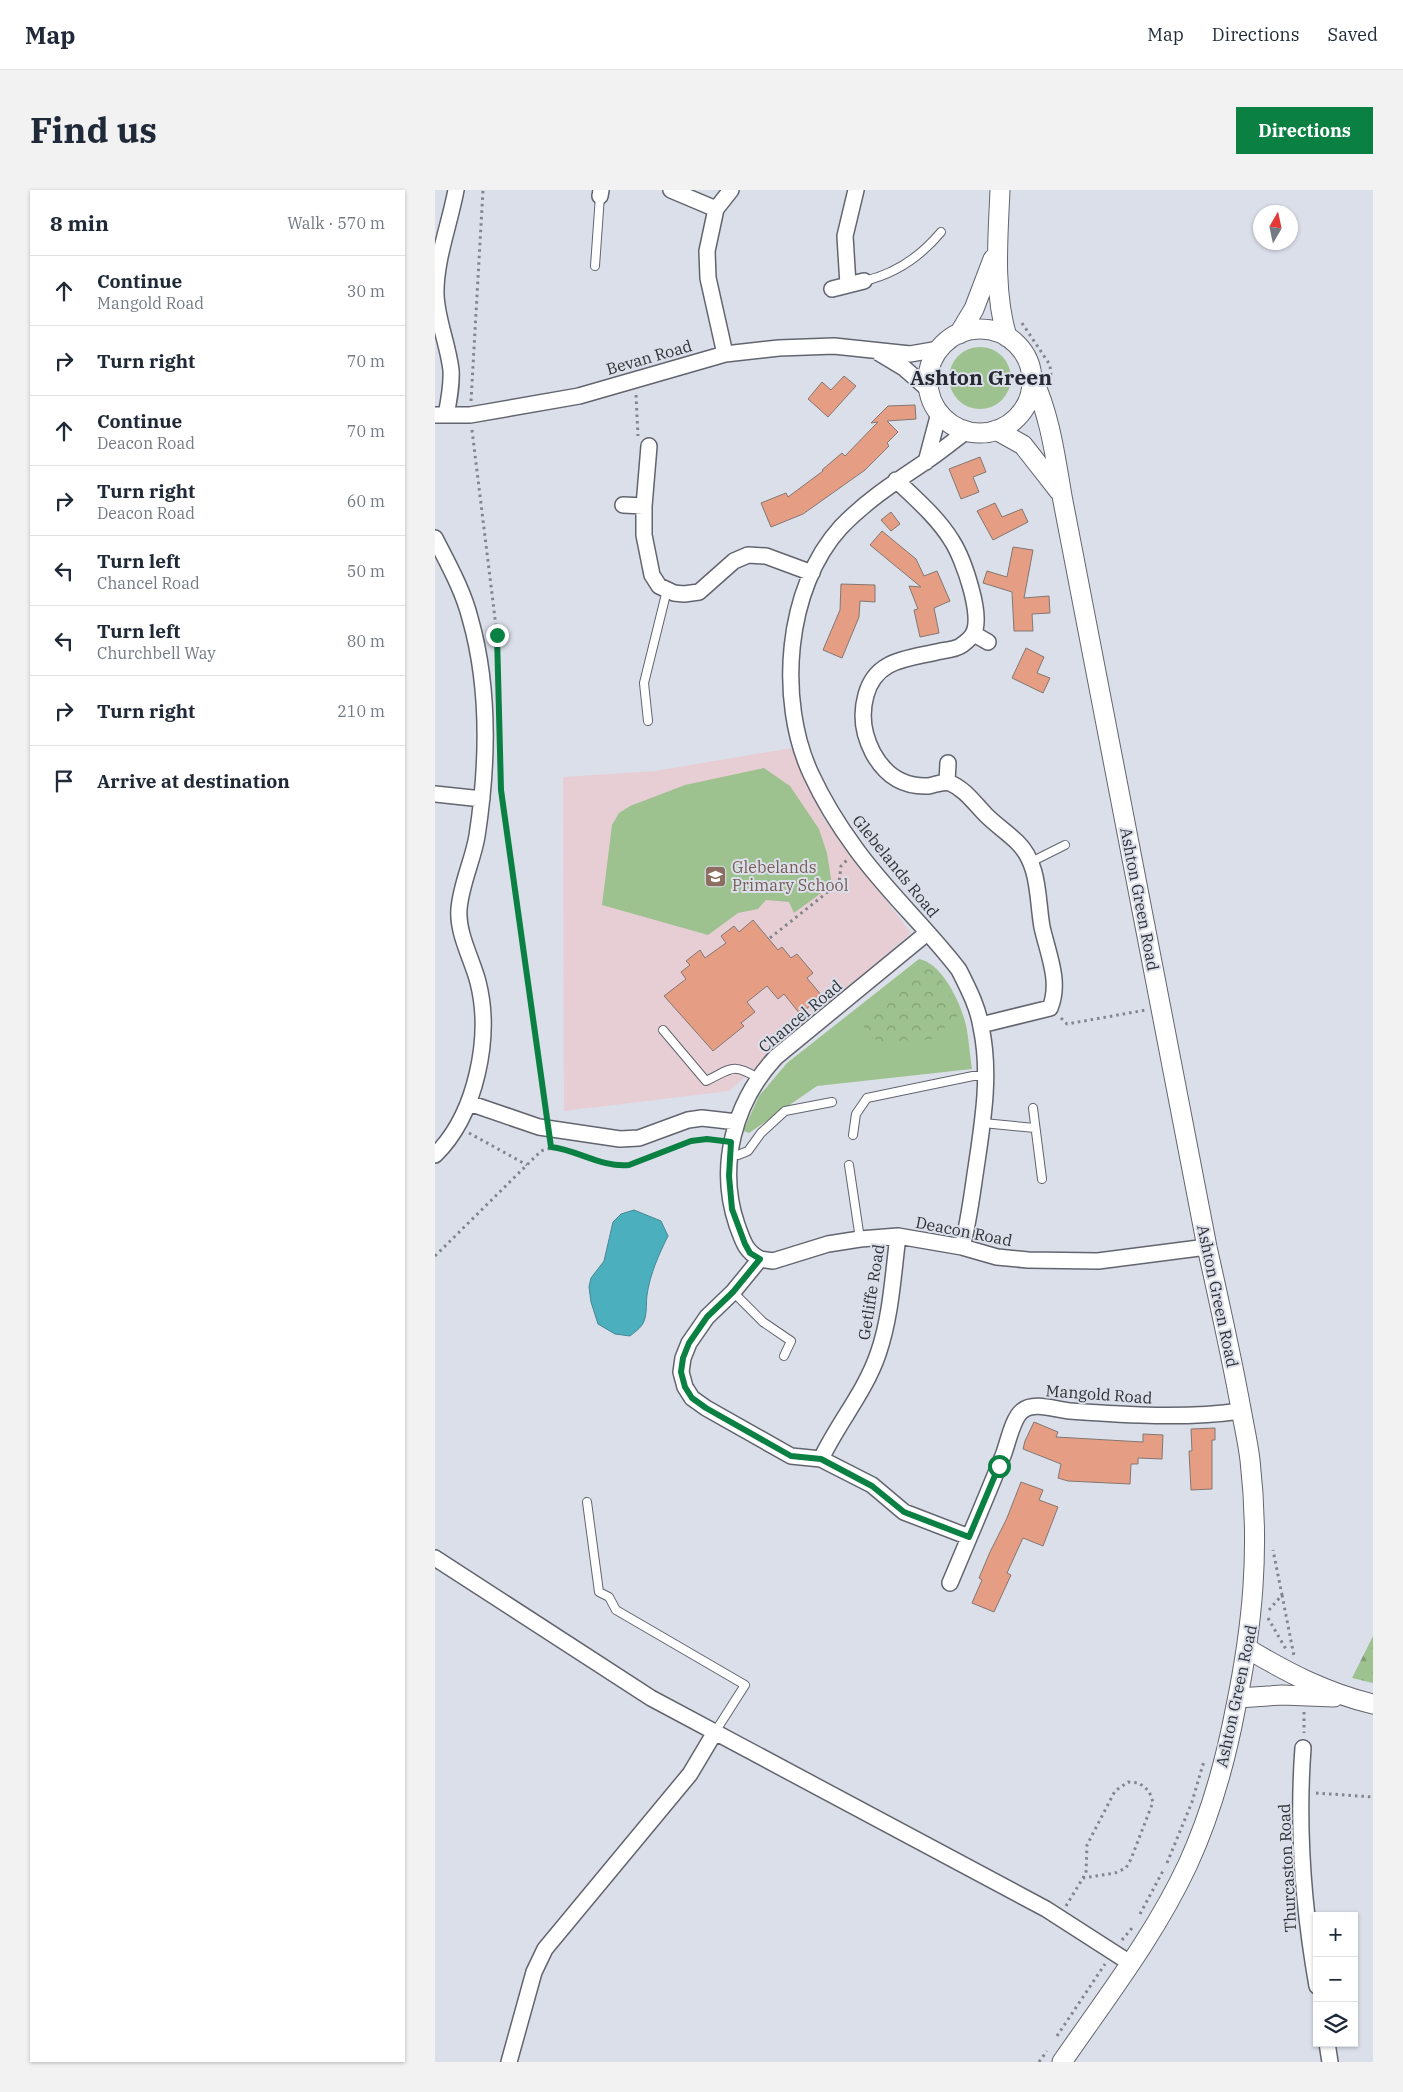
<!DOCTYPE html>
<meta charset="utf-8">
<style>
body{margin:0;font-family:"IBM Plex Serif",serif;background:#f2f2f3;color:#1f2937}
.controls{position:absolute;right:15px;bottom:15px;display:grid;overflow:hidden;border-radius:0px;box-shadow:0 1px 4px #0004}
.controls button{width:45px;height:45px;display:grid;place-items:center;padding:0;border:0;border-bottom:1px solid #e0e1e3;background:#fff;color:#1f2937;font:25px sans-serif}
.compass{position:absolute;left:818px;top:15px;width:45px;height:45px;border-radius:50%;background:#fff;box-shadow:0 1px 4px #0004;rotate:9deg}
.stop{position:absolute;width:15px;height:15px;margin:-11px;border:4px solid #0b8043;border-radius:50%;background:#fff}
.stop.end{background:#0b8043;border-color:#fff;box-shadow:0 1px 5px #0008}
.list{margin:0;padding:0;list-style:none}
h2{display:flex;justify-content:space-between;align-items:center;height:65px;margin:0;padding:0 20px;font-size:21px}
h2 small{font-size:16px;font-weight:400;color:#747a83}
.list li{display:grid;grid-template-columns:32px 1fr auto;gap:15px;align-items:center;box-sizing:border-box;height:70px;padding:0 20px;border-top:1px solid #e0e1e3}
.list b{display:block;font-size:19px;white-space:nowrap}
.list p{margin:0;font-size:16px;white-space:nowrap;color:#747a83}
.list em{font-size:16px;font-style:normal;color:#747a83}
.icon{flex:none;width:28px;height:28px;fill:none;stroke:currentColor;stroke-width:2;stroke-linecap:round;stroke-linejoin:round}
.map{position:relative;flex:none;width:938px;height:1872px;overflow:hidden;border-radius:0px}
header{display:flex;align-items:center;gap:30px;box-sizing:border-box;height:70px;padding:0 25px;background:#fff;border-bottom:1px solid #e0e1e3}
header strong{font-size:24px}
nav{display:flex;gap:28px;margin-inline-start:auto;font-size:18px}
.intro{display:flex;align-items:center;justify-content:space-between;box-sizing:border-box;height:120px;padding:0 30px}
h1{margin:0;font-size:35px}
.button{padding:12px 22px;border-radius:0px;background:#0b8043;color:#fff;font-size:18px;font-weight:700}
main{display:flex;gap:30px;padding:0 30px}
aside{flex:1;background:#fff;border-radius:0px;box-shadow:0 1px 4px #0004}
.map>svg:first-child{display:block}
.education{fill:#e7ced4}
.grass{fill:#9ec28f}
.forest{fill:url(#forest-firs)}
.park{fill:url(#park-crowns)}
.water{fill:#4cafbd;stroke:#438994}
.building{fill:#e59e83;stroke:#837773}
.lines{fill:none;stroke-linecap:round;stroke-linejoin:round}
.service-casing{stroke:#62656f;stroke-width:10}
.minor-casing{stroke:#62656f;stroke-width:18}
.tertiary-casing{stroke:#62656f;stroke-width:21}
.path{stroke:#82858c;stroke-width:3;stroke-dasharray:2.5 4;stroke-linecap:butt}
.service{stroke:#fff;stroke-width:8}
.minor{stroke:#fff;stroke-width:15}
.tertiary{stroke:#fff;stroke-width:19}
.route{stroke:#0b8043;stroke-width:6}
.labels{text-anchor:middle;stroke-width:4;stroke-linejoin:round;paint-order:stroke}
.street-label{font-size:16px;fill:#2f3135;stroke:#dbdfea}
.education-label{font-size:16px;fill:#785e54;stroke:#dbdfea;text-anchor:start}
.district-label{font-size:21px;font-weight:bold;fill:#272932;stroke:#dbdfea}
</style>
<header>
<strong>Map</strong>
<nav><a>Map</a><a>Directions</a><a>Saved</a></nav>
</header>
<div class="intro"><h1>Find us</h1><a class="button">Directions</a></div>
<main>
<aside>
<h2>8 min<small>Walk · 570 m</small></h2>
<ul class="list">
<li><svg class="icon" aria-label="ahead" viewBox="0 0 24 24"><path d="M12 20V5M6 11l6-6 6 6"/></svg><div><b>Continue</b><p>Mangold Road</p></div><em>30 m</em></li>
<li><svg class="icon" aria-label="right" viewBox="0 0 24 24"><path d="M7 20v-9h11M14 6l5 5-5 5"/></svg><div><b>Turn right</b></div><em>70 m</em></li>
<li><svg class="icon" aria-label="ahead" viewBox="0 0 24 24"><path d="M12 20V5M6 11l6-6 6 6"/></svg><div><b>Continue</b><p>Deacon Road</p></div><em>70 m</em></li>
<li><svg class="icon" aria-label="right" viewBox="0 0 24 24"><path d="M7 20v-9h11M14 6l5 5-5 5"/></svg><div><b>Turn right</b><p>Deacon Road</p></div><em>60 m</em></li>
<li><svg class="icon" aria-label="left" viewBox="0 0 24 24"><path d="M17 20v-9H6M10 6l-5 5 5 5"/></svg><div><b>Turn left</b><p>Chancel Road</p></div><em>50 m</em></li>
<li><svg class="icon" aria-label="left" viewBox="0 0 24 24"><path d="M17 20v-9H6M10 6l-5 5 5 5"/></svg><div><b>Turn left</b><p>Churchbell Way</p></div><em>80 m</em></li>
<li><svg class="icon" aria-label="right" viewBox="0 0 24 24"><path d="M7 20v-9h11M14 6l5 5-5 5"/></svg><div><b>Turn right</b></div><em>210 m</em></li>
<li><svg class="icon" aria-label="arrive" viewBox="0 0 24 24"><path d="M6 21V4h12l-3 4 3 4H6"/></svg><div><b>Arrive at destination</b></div></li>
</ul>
</aside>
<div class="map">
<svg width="938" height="1872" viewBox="0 0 938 1872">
<defs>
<pattern id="forest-firs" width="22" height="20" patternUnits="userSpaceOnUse" patternTransform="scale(1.25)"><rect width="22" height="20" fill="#9ec28f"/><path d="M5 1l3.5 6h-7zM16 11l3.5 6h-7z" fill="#819e76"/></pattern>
<pattern id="park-crowns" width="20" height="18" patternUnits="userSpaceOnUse" patternTransform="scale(1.25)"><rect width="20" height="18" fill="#9ec28f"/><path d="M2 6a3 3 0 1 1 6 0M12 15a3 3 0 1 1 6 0" fill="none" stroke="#819e76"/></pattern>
</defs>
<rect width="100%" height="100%" fill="#dbdfea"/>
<!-- education -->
<path class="education" d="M356 558 389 629 476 743 294 901 129 921 128 587 220 581Z"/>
<!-- grass -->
<path class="grass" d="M514 188a31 31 0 1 1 62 0a31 31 0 1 1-62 0Z
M329 578 355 596 384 639 392 663 397 695 359 723 354 712 331 710 323 719 303 723 273 745 167 715 177 635 184 623 195 616 250 595Z
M484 769C508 773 528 817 532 840 534 853 535 866 537 879L382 896 314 943 308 941 324 906 352 873Z"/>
<!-- forest -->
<path class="forest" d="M938 1446V1493L917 1488Z"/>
<!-- park -->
<path class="park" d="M485 775C508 780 514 805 523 825L498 849 444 852 429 841V824Z"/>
<!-- water -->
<path class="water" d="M199 1020 226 1031 233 1046C224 1064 215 1084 212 1105 211 1112 212 1121 210 1128 208 1137 201 1141 195 1146L180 1144 163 1134 156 1112 154 1097 156 1088 169 1071 178 1032 186 1024Z"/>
<!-- building -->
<path class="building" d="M409 186 421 196 393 227 373 209 387 192 396 200Z
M480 215 481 229 452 231 463 242 452 253 454 256 430 280 368 324 336 337 326 313 351 303 353 307 388 281 387 280 407 263 410 266 443 232 436 233 453 216Z
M545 267 551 282 538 287 544 302 526 309 514 279Z
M560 313 567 327 587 319 593 332 558 350 542 321Z
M456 322 465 334 456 341 446 330Z
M447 341 481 369 489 386 502 381 515 411 499 418 504 443 485 447 479 420 483 419 474 396 486 397 435 355Z
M578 357 598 360 589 408 614 406 615 423 597 424 598 441H579L577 402 548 393 552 381 572 387Z
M406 394 440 395V412L425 411 424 427 407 468 388 460 405 420Z
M591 458 609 467 602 483 615 488 608 503 577 488Z
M318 730 343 760 347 757 356 768 362 764 378 783 372 788 387 806 365 824 349 804 343 809 332 796 312 812 320 822 306 833 309 836 278 861 229 806 251 789 246 782 255 775 251 771 265 760 270 768 291 753 286 746 299 736 304 742Z
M599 1232 623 1242 621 1247 708 1252V1244L728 1245 727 1269 703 1268V1274H696L695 1294 633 1291 623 1288 626 1274 588 1259 590 1251Z
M780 1238V1250H777V1299L756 1300 754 1261H757L756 1239Z
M586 1292 608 1300 604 1310 623 1317 608 1356 588 1348 587 1350 572 1383 576 1385 559 1422 537 1413 547 1390 544 1388 555 1362 572 1328Z"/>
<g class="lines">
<defs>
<path id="service" d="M160 76 165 6
M429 91C460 84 486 66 506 42
M213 531 209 493 232 400
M596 672 630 655
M228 840 271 891C296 879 297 872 323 888
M598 918 607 989
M548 933 600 938
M418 945 421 924 432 908 538 886H551
M294 965H303L313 961 326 943 350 921 397 912
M414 975 425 1049
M298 1102 328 1132 356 1151 349 1166
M152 1312 164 1402 174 1407 181 1420 310 1495 280 1542"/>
<path id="minor" d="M236 0 281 19
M165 6 166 0
M413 95 410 46 421 0
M397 99 429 91
M444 163 469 178 494 200
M290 164 273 88 272 61 281 19 296 0
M0 225H35L144 206 290 164 344 158 399 156 475 164 504 159
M11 225C14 210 17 195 16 180 13 154 2 130 1 105 0 71 15 33 21 0
M214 256 209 316V345L217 385 224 396 239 403 249 404 264 402 299 371 313 365 331 366 377 383
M491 272 504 223
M461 290C481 309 503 328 517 351 528 368 549 427 538 444 536 448 531 452 527 455 522 459 513 460 506 461 474 469 441 468 431 505 425 526 428 544 438 563 450 585 468 597 493 596 500 595 507 591 515 593 530 599 540 614 551 625 561 635 573 643 582 652 605 674 602 709 607 737 613 764 626 792 615 818L546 835
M188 315 209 316
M0 348C13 374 28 400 35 428 55 498 53 574 42 646 38 670 26 694 24 719 22 743 37 769 43 792 57 847 41 925 0 965
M539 444 553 452
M512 592 513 573
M0 604 47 609
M34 913 104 937 185 949 204 948 253 930 267 928 302 932
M527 1057C534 1031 537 1004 541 978 548 931 556 883 546 837 543 817 533 798 524 780 492 738 452 702 421 659 404 636 388 610 376 584 342 511 350 398 406 337 431 311 460 292 490 272 504 263 518 251 532 241
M325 1069C310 1061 308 1051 302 1035 282 976 299 912 341 867L492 743
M386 1269C403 1233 430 1202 443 1164 456 1127 458 1085 463 1046
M534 1347 469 1322 437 1295 386 1269 356 1266 271 1218 257 1208 250 1197 246 1182 248 1168 254 1153 272 1127 298 1102 325 1069 338 1071 393 1054 425 1049 463 1046 527 1057 562 1067 593 1070 663 1071 772 1057
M0 1368 216 1508 611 1719 695 1773
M515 1393C533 1350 552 1306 569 1263 573 1252 578 1228 587 1221 599 1211 621 1220 635 1221 692 1225 749 1229 806 1221
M868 1558C862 1639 868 1717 882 1796
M892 1853 895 1872
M74 1872 99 1782 110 1759 255 1584 280 1542"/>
<path id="tertiary" d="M565 0C563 48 558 100 572 147
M493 191a52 52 0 1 1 104 0a52 52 0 1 1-104 0Z
M524 144 539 119 558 69
M597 187C615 225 620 265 627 306L772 1057C784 1111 796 1164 806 1219 809 1236 813 1253 815 1270 825 1358 818 1435 800 1521 790 1573 775 1626 753 1674 720 1745 671 1808 627 1872
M561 240 588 255 624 301
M813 1459C853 1483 892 1503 938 1514
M803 1508 847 1505 899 1507"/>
</defs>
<!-- service casing -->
<use href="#service" class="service-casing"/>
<!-- minor casing -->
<use href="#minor" class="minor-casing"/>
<!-- tertiary casing -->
<use href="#tertiary" class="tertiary-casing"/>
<!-- path -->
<path class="path" d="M587 133 615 175 616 186
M201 205 203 246
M36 211 48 0
M37 240 62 445 63 480
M66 586V600L112 924
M335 748 404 693 406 676 412 670
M626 828 632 834 711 820
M34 943 92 975
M0 1066 106 961C135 949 159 977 187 976 195 975 202 972 209 969 234 960 257 947 283 951
M847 1405 859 1466
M834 1420 847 1405 838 1360
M833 1428 852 1461
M869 1522V1543
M881 1603 938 1607
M732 1673 757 1612 769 1571
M631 1716 651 1683 652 1655 680 1601 693 1592 704 1593 714 1601 718 1612 696 1669 691 1678 680 1683 648 1688
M705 1724 729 1679
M687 1750 697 1738
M622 1846 670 1774
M604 1872 612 1861"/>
<!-- service -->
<use href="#service" class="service"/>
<!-- minor -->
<use href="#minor" class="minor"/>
<!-- tertiary -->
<use href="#tertiary" class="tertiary"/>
</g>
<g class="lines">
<!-- route -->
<path class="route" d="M62 445 66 600 116 957C143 960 167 978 194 975L256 951 272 949 296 952 294 986 297 1019 310 1054 315 1063 325 1069 298 1102 272 1127 254 1153 248 1168 246 1182 250 1197 257 1208 271 1218 356 1266 386 1269 437 1296 469 1322 534 1347 564 1276"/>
</g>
<!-- icons -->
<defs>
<symbol id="school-square" viewBox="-11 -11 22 22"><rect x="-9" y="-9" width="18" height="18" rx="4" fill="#8d6e63" stroke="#dbdfea"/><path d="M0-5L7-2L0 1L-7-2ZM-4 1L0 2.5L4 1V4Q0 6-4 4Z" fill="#fff"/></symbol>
</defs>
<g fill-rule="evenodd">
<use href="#school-square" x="268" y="674" width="25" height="25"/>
</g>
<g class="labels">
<!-- street labels -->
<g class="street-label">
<text transform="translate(214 167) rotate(-16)" y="6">Bevan Road</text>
<text transform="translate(461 676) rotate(51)" y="6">Glebelands Road</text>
<text transform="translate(705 709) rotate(79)" y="6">Ashton Green Road</text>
<text transform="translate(365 826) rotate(-40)" y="6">Chancel Road</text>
<text transform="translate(529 1041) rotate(11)" y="6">Deacon Road</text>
<text transform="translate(436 1102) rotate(-81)" y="6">Getliffe Road</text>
<text transform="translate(783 1106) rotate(78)" y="6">Ashton Green Road</text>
<text transform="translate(664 1204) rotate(4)" y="6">Mangold Road</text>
<text transform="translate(801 1506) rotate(-78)" y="6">Ashton Green Road</text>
<text transform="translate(852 1678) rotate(-93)" y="6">Thurcaston Road</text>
</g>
<!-- education labels -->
<g class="education-label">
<text x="297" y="683">Glebelands<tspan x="297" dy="18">Primary School</tspan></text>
</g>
<!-- district labels -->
<g class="district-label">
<text x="546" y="195">Ashton Green</text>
</g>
</g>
</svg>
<div class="controls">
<button>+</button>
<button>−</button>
<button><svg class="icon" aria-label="layers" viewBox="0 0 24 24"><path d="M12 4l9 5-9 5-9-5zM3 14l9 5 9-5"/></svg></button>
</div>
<svg class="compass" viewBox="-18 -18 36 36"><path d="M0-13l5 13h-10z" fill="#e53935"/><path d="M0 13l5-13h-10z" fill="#747a83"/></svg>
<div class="stop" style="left:564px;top:1276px"></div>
<div class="stop end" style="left:62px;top:445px"></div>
</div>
</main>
